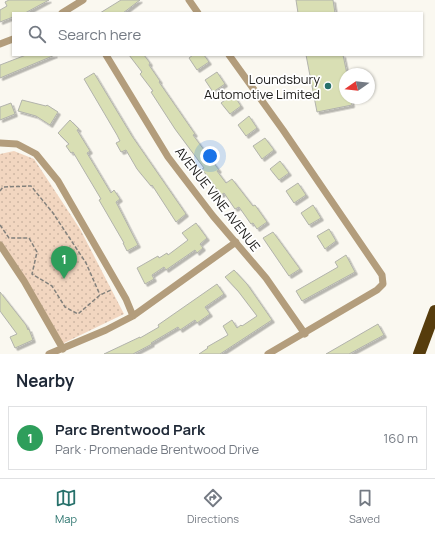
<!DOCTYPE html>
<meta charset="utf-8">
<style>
body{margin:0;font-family:Manrope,sans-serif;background:#f2f2f3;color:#1f2937}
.compass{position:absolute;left:339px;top:68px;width:36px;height:36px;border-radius:50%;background:#fff;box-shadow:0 1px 3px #0004;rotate:256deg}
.you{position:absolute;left:210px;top:156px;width:14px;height:14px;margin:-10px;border:3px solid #fff;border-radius:50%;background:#1a73e8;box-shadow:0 0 0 6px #1a73e833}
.badge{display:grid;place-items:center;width:26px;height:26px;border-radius:50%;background:#27716b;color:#fff;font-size:13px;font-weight:700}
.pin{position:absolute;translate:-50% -33px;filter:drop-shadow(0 1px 2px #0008)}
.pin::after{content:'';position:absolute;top:21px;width:14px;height:12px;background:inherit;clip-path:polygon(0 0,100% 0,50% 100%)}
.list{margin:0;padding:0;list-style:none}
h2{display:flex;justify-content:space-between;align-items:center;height:52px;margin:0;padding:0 16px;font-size:17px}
h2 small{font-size:13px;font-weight:400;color:#747a83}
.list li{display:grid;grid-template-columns:26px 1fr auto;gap:12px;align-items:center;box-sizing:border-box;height:64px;margin:0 8px 8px;padding:0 8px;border:1px solid #e0e1e3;border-radius:0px}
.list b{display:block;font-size:15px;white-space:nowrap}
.list p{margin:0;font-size:13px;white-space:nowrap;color:#747a83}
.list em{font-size:13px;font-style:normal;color:#747a83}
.icon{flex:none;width:22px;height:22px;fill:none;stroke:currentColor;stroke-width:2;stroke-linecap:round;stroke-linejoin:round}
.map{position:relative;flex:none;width:435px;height:354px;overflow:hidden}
.search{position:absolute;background:#fff;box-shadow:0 1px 3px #0004;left:12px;right:12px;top:12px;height:44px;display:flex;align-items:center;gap:10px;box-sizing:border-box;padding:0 14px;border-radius:0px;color:#747a83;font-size:15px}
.sheet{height:124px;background:#fff}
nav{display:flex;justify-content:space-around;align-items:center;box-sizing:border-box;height:56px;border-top:1px solid #e0e1e3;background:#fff;font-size:11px;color:#747a83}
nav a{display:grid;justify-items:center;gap:2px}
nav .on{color:#27716b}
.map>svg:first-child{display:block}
.grass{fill:url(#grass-dots)}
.building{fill:#d9dfb4;stroke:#b2b3ac;filter:url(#shadow)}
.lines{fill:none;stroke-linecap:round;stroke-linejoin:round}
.path{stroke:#83817c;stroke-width:1.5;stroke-dasharray:4 2;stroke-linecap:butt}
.street{stroke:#b39d7c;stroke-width:7}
.highway{stroke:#563c0c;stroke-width:12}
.poi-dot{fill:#27716b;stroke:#fff;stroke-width:1.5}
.labels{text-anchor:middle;stroke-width:3.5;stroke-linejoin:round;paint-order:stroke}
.poi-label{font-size:13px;fill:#1a1917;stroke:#fff;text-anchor:end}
.street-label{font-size:13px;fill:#1a1917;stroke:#fff}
</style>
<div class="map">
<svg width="435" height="354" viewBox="0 0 435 354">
<defs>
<pattern id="grass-dots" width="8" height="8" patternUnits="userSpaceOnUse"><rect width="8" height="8" fill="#f2d6c0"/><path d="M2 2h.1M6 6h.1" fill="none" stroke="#cfb7a4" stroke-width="1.8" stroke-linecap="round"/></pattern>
<filter id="shadow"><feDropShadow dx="2.5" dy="2.5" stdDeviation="0" flood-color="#0004"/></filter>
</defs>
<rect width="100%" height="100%" fill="#faf8f0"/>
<!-- grass -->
<path class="grass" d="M14 151 34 159 80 229 124 314 62 344 0 244V154Z"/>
<!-- building -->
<path class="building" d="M9 0H49L25 13H13V17L0 22V10L7 6 5 2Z
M121 0H140L123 13H100Z
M296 0H333L335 13H298Z
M26 55H55L0 78V65Z
M129 55H144L150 63 149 65 160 81 159 82 195 134 193 135 219 170 217 171 226 183 232 179 253 206 255 205 267 222 257 229 253 223 251 224 239 207 235 209 224 193 221 195 202 169 204 168 175 129 151 92 153 91 140 74 142 72Z
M193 55H204L209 62 197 70 189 58Z
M306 55H343L347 74H345V98H351L352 105 317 112Z
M217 72 225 84 213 92 205 80Z
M94 73 132 136 186 214 176 222 152 185 151 186 137 169 126 150 121 152 116 143 120 141 117 135 84 79Z
M233 94 241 106 230 114 221 103Z
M22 100 46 106 47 105 58 112 50 125 36 116 18 111Z
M11 103 15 114 0 120V107Z
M249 116 257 128 246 136 238 125Z
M70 120 79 129 77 130 90 151 87 153 111 193 114 190 120 199 116 202 138 245 127 251 123 243H124L99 200 101 199 73 152 71 153 66 146 69 144 58 133Z
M265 138 274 150 262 159 253 146Z
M280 161 289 173 279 180 270 169Z
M298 183 306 195 294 203 286 191Z
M313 205 321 218 309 225 301 213Z
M196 223 207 238 200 244 203 248 197 253 195 250 166 270 164 267 152 275 154 279 145 284 137 268 158 256 159 258 167 253 168 255 188 240 182 233Z
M329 229 336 241 325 249 317 236Z
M273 232 300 269 289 276 263 238Z
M346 255 355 272 302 301 296 291 338 267 335 262Z
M234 270 247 284 272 320 220 354H199L208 348 207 347 228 335 223 326 232 320 237 328 241 325 242 326 257 316 238 291 225 277Z
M217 284 224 294 205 307 210 314 197 323 195 320 180 330 178 327 151 343 152 344 133 354H104L140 337V338L159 327 158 325Z
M0 292 26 325 28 330 29 329 33 340 15 348 10 337 17 334 0 311Z
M378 324 384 335 349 354H326Z"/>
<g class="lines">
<!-- path -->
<path class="path" d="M0 191 3 187 31 186 53 213 86 263 100 295
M0 225 9 238H29L37 252 32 274 52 286 65 307 78 314 100 295 111 290"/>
<!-- street -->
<path class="street" d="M189 0 198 13
M62 13 83 0
M0 44 13 39
M106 55 168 157 213 216 266 278 305 334
M229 55 283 130 382 275 383 284 377 290 268 354
M0 143 17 144 36 154 58 181 126 299 133 316
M0 245 24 281 63 349
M49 354 106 330 133 316 236 242"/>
<!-- highway -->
<path class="highway" d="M419 354 435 311"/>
</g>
<!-- markers -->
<circle class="poi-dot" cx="328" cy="86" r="4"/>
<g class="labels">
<!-- poi labels -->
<g class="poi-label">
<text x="320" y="84">Loundsbury<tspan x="320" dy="15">Automotive Limited</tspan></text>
</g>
<!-- street labels -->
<g class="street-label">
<text transform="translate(218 199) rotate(52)" y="5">AVENUE VINE AVENUE</text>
</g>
</g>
</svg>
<svg class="compass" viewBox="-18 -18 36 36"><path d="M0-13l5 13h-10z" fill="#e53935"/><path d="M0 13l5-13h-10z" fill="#747a83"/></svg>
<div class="you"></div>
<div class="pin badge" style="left:64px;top:279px;background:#2e9e5b">1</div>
<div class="search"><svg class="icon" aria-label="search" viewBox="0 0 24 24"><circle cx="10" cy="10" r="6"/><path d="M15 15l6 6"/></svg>Search here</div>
</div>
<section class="sheet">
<h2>Nearby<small></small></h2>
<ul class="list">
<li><span class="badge" style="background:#2e9e5b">1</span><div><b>Parc Brentwood Park</b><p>Park · Promenade Brentwood Drive</p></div><em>160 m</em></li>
</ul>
</section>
<nav>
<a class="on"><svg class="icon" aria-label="map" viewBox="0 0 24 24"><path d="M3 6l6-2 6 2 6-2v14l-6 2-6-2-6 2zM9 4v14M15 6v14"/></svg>Map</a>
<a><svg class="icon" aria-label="directions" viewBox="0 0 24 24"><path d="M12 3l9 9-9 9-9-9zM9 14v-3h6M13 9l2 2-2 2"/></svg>Directions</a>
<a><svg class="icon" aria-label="saved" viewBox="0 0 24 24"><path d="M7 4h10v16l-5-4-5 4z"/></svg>Saved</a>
</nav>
